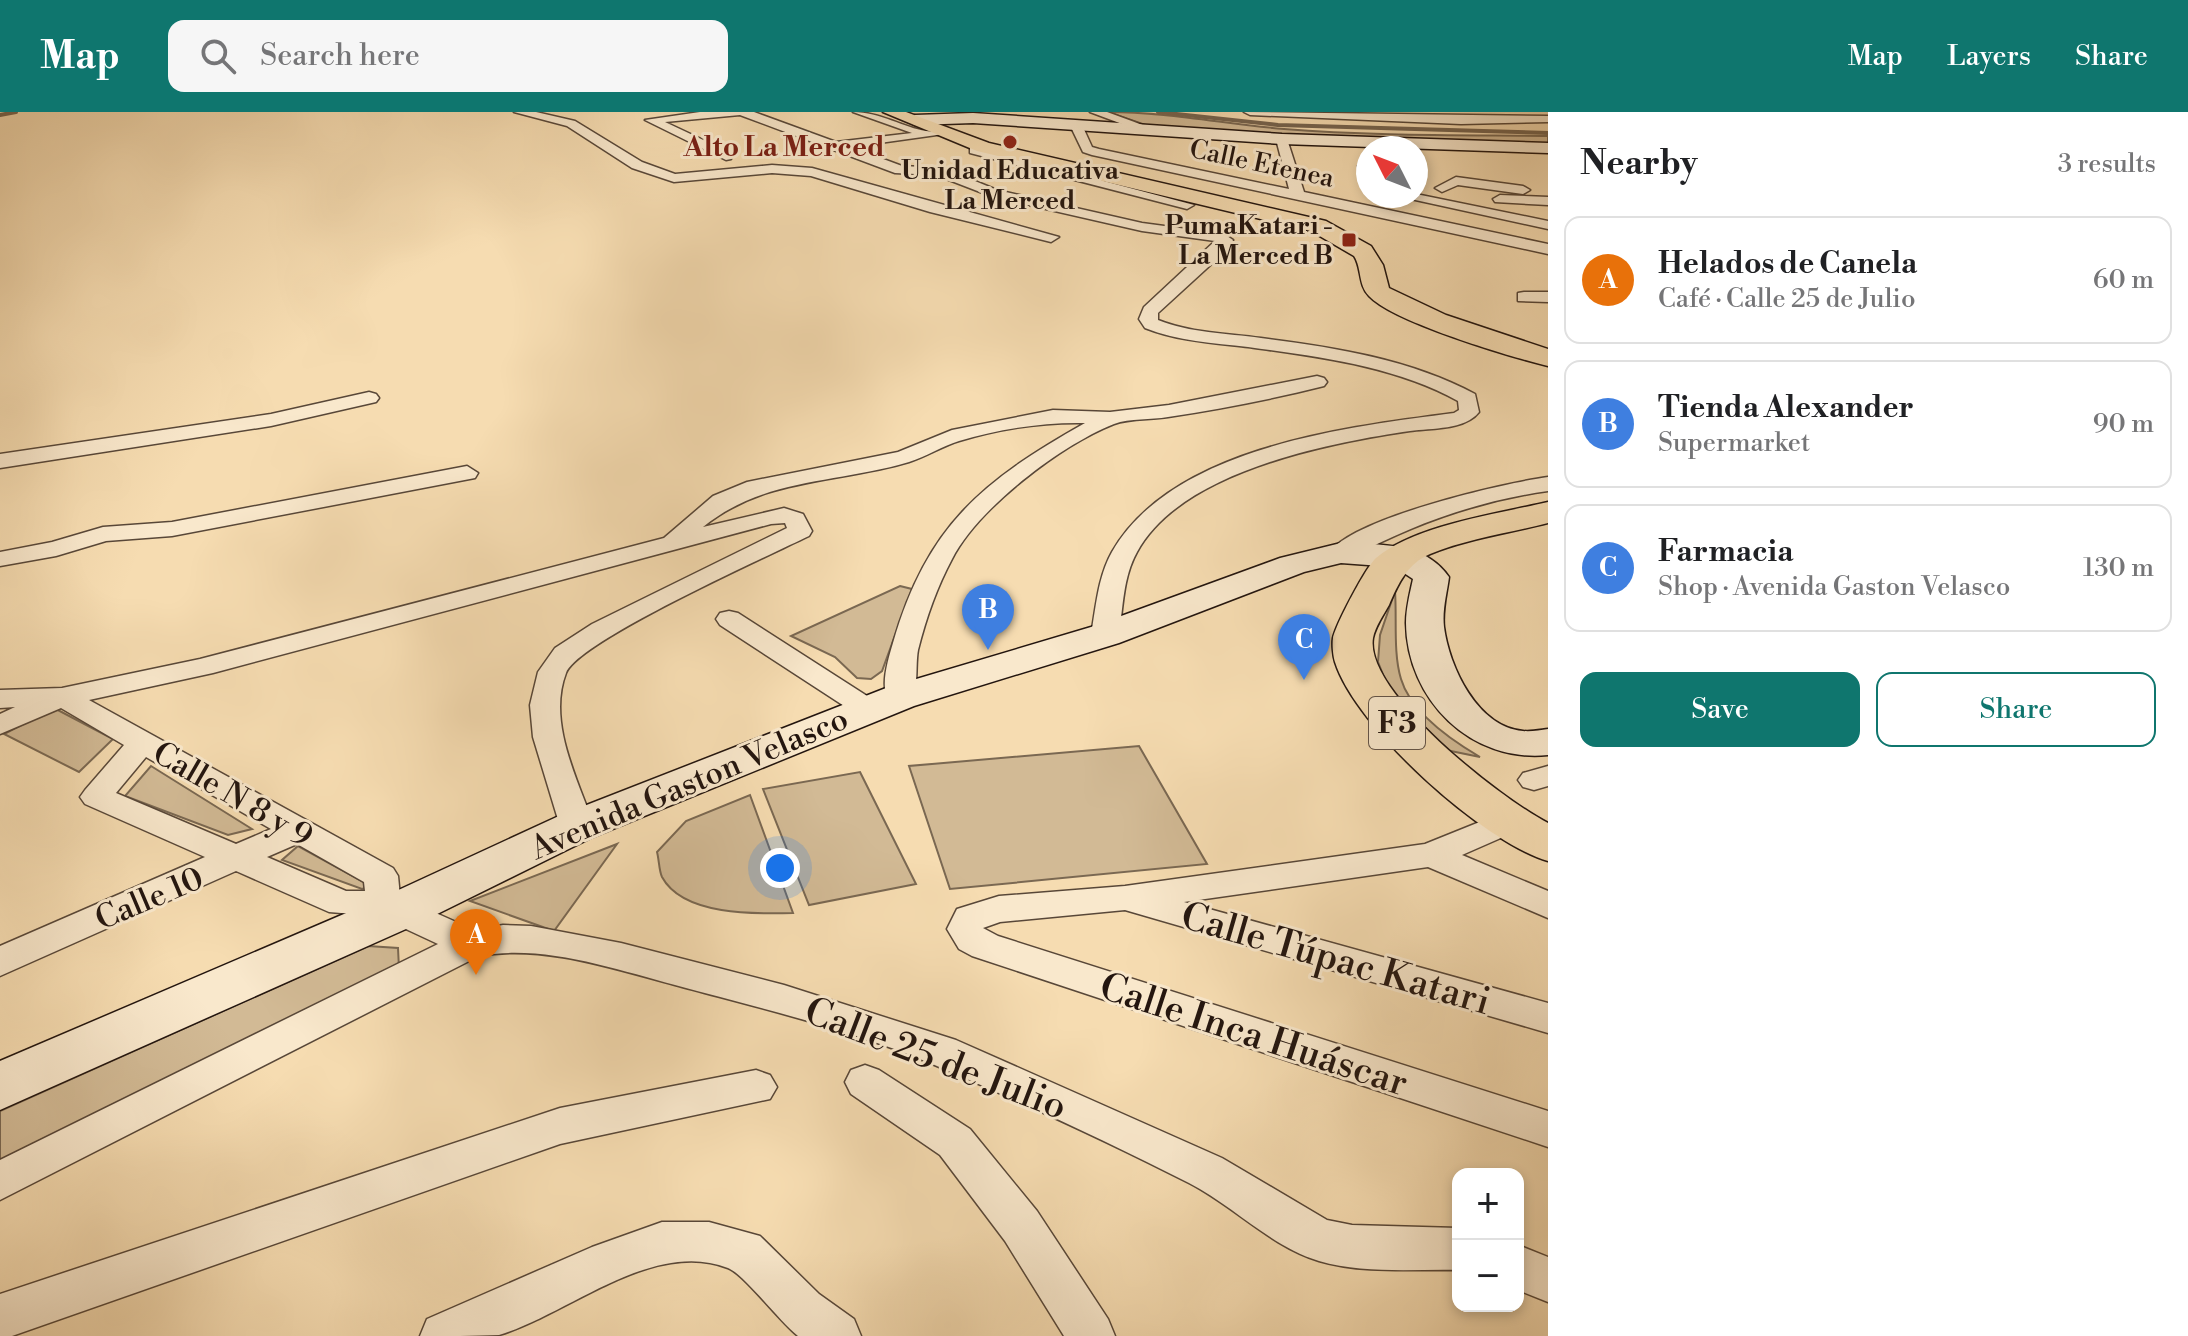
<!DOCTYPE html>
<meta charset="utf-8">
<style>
body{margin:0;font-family:"Libre Bodoni",serif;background:#f6f6f6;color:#202124}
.controls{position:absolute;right:24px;bottom:24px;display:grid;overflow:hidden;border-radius:16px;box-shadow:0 4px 12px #0003}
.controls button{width:72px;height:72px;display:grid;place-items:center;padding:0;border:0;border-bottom:2px solid #e0e0e0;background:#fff;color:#202124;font:40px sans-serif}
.compass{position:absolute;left:1356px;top:24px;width:72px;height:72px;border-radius:50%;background:#fff;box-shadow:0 4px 12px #0003;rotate:312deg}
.you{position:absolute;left:780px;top:756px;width:28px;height:28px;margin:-20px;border:6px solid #fff;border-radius:50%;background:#1a73e8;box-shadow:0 0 0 12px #1a73e833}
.badge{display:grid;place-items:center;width:52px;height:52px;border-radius:50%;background:#0f766e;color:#fff;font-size:26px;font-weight:700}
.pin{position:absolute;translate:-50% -66px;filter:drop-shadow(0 2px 4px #0008)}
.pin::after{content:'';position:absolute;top:42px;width:28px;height:24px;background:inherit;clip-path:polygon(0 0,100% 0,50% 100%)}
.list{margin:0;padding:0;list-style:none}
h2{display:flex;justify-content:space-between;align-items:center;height:104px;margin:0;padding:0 32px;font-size:34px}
h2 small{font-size:26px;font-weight:400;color:#757577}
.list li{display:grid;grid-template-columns:52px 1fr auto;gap:24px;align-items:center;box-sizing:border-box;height:128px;margin:0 16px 16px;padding:0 16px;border:2px solid #e0e0e0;border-radius:16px}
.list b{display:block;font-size:30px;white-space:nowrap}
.list p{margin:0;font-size:26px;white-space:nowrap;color:#757577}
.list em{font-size:26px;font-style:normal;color:#757577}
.actions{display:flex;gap:16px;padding:24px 32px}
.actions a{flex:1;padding:18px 0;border:2px solid #0f766e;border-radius:16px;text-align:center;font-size:28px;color:#0f766e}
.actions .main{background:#0f766e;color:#fff}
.icon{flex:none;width:44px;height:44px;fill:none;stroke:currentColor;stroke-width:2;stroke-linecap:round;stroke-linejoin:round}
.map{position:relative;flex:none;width:1548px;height:1224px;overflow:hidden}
header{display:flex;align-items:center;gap:48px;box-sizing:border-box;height:112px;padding:0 40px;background:#0f766e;color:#fff}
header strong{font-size:38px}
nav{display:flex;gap:44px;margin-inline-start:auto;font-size:28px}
.search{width:560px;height:72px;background:#f6f6f6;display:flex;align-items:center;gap:20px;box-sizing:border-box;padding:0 28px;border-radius:16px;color:#757577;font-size:30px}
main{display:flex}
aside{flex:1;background:#fff}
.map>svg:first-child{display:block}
.green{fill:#d2ba95;stroke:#7a6852;stroke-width:2}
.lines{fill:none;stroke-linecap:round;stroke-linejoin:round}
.stream{stroke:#76644f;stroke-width:4}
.street-casing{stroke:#584738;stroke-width:3}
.secondary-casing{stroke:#23150f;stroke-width:3}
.highway-casing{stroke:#23150f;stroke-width:3}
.street{fill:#f9e8cc;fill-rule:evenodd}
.secondary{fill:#f9e8cc;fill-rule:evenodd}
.highway{fill:#f6dcb1;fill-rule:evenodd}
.poi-dot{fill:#8f2418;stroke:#f9e8cc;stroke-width:3}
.labels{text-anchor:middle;stroke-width:6;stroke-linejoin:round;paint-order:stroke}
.far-street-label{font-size:26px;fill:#23150f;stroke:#f9e8cc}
.far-poi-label{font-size:26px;font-weight:bold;fill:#23150f;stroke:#f9e8cc}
.far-neighbourhood-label{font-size:28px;font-weight:bold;fill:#7a1f14;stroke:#f9e8cc}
.shield{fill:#f9e8cc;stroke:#635448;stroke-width:2}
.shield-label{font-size:30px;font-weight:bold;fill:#23150f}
.street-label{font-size:32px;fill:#23150f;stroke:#f9e8cc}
.near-street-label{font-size:38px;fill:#23150f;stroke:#f9e8cc}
</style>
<header>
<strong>Map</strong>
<div class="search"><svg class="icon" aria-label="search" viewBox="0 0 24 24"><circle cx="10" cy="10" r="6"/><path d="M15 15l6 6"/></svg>Search here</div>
<nav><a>Map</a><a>Layers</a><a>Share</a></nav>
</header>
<main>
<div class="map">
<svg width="1548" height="1224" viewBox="0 0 1548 1224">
<rect width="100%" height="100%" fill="#f6dcb1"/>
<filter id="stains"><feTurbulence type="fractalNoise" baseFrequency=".0025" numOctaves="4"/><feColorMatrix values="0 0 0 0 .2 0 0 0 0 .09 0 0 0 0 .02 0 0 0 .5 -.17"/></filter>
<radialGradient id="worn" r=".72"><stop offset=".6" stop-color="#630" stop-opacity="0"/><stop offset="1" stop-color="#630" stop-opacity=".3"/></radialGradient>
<!-- green -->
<path class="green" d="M1108 0C1167 0 1225 12 1284 17 1372 24 1460 23 1548 24V34L1157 17Z
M900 474 912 477 882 559 871 567 857 566 835 545 791 524Z
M1395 479C1397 506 1393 541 1401 567 1411 601 1451 628 1480 645L1446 638 1388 575 1378 550 1380 523Z
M54 596 113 627 79 660 4 622Z
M1139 634 1207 752 950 777 909 654Z
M151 654 252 717 228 723 125 684Z
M860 660 916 772 809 793 763 677Z
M750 683 793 801C756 802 683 804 662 765 659 759 659 747 657 740L686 709Z
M617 732 554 819 470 789Z
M298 734 371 774 362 777 282 748Z
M368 834 398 836 399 857 0 1048V999Z"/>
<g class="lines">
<!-- stream -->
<path class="stream" d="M1158 0 1278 13 1548 21
M0 3 16 0"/>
<defs>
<path id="street" d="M514 0H536L575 9 642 50 675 62 772 53 812 56 1059 125 1051 130 930 100 811 64 772 61 674 70 632 56 567 14Z
M700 0H754L836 30 912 21 853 0C880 0 905 16 926 19 936 21 942 15 951 21L851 35 902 54 943 56 997 78 1142 111 1224 122 1233 128 1229 136 1158 201V208C1190 221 1226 221 1261 226 1333 235 1410 247 1475 282L1479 300C1465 318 1432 316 1410 319 1328 331 1181 359 1137 440 1123 465 1123 495 1119 523L1115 529H1095L1091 523C1096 495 1098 465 1112 440 1172 335 1347 315 1454 301L1459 298 1458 289C1395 254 1319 245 1248 235 1213 231 1178 229 1145 216L1139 207 1144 195 1215 129 1142 119 993 85 936 63 895 61 740 3 665 10 731 41V47L726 48 645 8Z
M1090 0H1107L1159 19 1149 22Z
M1244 0 1548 4V10L1461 12 1250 3Z
M1076 9 1082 13 1092 35 1099 37 1289 77 1276 27 1286 24 1304 80 1548 132V142L1092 43 1083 40 1070 13Z
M979 32H987V38L1194 93 1187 97 970 41V35Z
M1358 54 1368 55V69L1361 65Z
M1456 65 1523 74 1530 78 1523 82 1458 73 1442 80 1435 76Z
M1416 82 1548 109V117L1397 84Z
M1500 83 1548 85V93L1495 90 1493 87Z
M1524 180H1548V190L1518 189V181Z
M1317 264 1324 266 1327 270 1324 274C1273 287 1220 297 1168 305 1151 308 1130 306 1114 312 1061 333 978 396 952 447 937 475 926 506 918 538 915 554 919 579 910 591H890C879 576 888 548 893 531 927 414 982 369 1085 311 1044 310 999 317 959 329 942 334 926 345 909 350 835 372 765 365 703 415L784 396 803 402 812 419 809 424C768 444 578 529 566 561 547 610 578 668 594 714L589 722 577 725 565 722 560 714 533 625 530 593 538 560 555 536 592 512 787 416 785 411 771 412 213 561 89 588 393 756 398 764 400 785 474 818 503 813 531 814 621 831 784 873 956 928 1222 1046 1327 1108 1352 1113 1458 1116V1158C1413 1157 1363 1162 1319 1149 1270 1134 1234 1094 1189 1071 1105 1028 1017 988 930 951 849 917 760 896 675 873 614 857 543 832 479 844L0 1088V1048L438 832 378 804 329 800 236 759 0 864V834L205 745 85 692 80 685 85 678 124 633 61 596 0 622V602L15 595 0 596V578L62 576 200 547 664 426 713 384 747 370 898 340 952 318 1053 298 1110 300 1169 293ZM146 645 271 717 236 732 116 681ZM297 732 364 770 365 779H346L267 745Z
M369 280 376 282 379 286 376 290 271 314 0 356V342L271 302Z
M467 354 478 361 475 366 172 424 106 429 56 444 0 454V440L52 430 103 415 172 410Z
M1548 365V379C1477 389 1413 412 1350 446H1332L1329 441C1353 406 1504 371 1548 365Z
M729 499 738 501 878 591 883 597 878 603H858L720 513 716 507 720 501Z
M1548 654V674L1534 678 1523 675 1518 668 1523 661Z
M1507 699 1519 702 1523 710 1519 718 1462 743 1548 779V806L1428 755 1184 790 1548 891V921L1125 798 1000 810 983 816 998 824 1548 999V1035L972 844 959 837 947 817 957 797 999 784 1125 774 1425 732Z
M865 953 879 958 970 1017 1037 1099 1108 1207 1115 1224H1064L1005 1129 940 1043 851 982 845 970 851 958Z
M756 958 770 963 777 975 770 987 560 1032 12 1224H0V1182L560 996Z
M662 1110H709L760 1124 819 1182 854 1207 861 1224H798C779 1209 745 1163 728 1156 653 1126 567 1203 499 1223 476 1224 444 1224 420 1224L427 1207 592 1135Z
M1518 1133 1548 1145V1190L1518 1178Z"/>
<path id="secondary" d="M973 1 1282 22 1548 31V41L1282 32 973 11 915 13 907 8 915 3Z
M1341 431C1380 433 1424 429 1449 465 1447 481 1442 498 1444 515 1449 554 1477 615 1523 619 1531 620 1540 618 1548 617V643C1471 651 1407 588 1406 511 1406 496 1410 481 1413 467L1395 455 1341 451 1304 460 1119 531 914 594 593 725 415 813 0 998V949L379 787 561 703 886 576 1091 515 1280 446Z"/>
<path id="highway" d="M883 0H906L989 31 1326 109 1371 134 1383 153 1389 176 1446 203 1548 237V254C1511 245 1393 210 1369 184 1358 173 1362 156 1354 144L1311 119 977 39Z
M1548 390V411C1510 421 1466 427 1430 442 1407 452 1398 472 1389 493 1384 502 1375 515 1373 526 1364 581 1503 688 1548 711V749C1483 730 1356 616 1335 550 1333 544 1332 532 1333 526 1336 512 1366 455 1376 446 1416 413 1497 402 1548 390Z"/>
</defs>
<!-- street casing -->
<use href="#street" class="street-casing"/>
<!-- secondary casing -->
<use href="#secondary" class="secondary-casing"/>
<!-- highway casing -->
<use href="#highway" class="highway-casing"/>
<!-- street -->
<use href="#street" class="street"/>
<!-- secondary -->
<use href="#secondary" class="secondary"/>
<!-- highway -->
<use href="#highway" class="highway"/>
</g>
<!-- markers -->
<g class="poi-dot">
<circle cx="1010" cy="30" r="8"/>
<rect x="1341" y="120" width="16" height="16" rx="4"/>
</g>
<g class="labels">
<!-- far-street labels -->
<g class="far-street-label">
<text transform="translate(1262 51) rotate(12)" y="9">Calle Etenea</text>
</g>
<!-- far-poi labels -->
<g class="far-poi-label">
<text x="1010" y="67">Unidad Educativa<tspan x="1010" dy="30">La Merced</tspan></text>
<text x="1333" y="122" text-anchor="end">PumaKatari -<tspan x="1333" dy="30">La Merced B</tspan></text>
</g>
<!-- far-neighbourhood labels -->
<g class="far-neighbourhood-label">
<text x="784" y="44">Alto La Merced</text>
</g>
<!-- shield labels -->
<rect class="shield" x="1369" y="585" width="56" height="52" rx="6"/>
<g class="shield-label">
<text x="1397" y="621">F3</text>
</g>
<!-- street labels -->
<g class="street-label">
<text transform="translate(689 671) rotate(-23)" y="11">Avenida Gaston Velasco</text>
<text transform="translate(233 682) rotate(30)" y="11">Calle N 8 y 9</text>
<text transform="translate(149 786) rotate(-23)" y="11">Calle 10</text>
</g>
<!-- near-street labels -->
<g class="near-street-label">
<text transform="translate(1336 846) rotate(16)" y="13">Calle Túpac Katari</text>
<text transform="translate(1254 922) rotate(18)" y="13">Calle Inca Huáscar</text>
<text transform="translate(936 946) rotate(21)" y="13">Calle 25 de Julio</text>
</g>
</g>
<rect width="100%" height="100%" filter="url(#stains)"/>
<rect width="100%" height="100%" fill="url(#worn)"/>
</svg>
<div class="controls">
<button>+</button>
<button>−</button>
</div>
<svg class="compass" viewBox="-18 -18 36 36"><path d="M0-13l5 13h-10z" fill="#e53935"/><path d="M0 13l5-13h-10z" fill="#757577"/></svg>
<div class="you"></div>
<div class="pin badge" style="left:476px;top:863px;background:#e8710a">A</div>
<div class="pin badge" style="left:988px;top:538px;background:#3f7fe0">B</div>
<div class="pin badge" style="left:1304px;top:568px;background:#3f7fe0">C</div>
</div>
<aside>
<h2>Nearby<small>3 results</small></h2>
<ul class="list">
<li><span class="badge" style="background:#e8710a">A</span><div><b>Helados de Canela</b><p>Café · Calle 25 de Julio</p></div><em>60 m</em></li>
<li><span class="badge" style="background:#3f7fe0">B</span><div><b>Tienda Alexander</b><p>Supermarket</p></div><em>90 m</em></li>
<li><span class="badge" style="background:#3f7fe0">C</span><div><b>Farmacia</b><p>Shop · Avenida Gaston Velasco</p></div><em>130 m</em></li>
</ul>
<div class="actions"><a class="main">Save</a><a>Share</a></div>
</aside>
</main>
